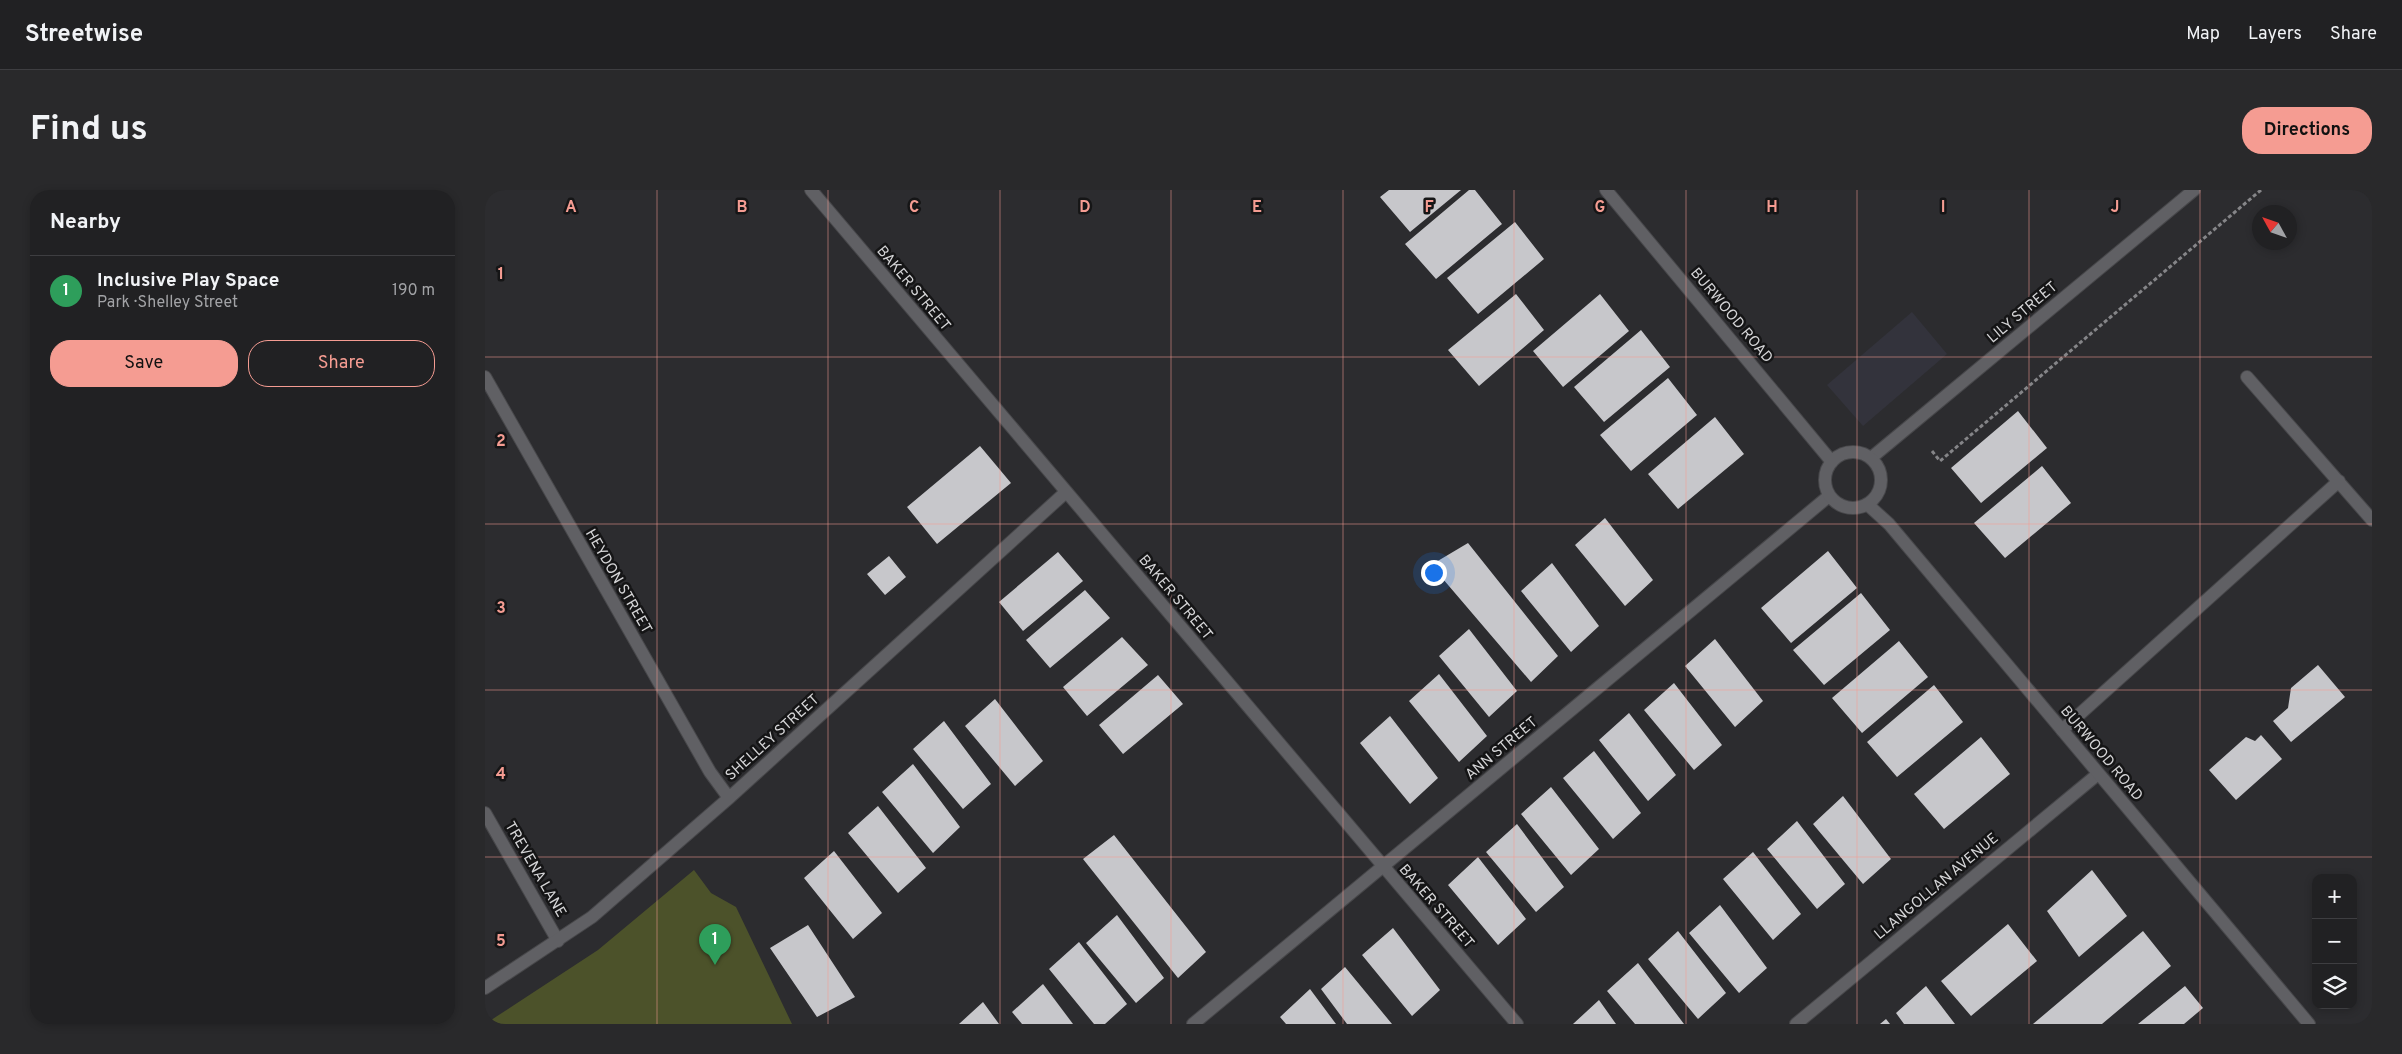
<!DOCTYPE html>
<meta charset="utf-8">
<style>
body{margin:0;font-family:Overpass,sans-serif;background:#29292b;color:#f1f3f6}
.controls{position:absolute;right:15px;bottom:15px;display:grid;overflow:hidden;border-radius:10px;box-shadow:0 2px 8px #0003}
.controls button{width:45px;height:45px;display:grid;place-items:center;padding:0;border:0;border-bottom:1px solid #3e3e41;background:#212123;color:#f1f3f6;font:25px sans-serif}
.compass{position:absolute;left:1767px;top:15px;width:45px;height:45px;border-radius:50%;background:#212123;box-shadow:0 2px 8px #0003;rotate:310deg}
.you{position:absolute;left:948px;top:382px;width:18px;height:18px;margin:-12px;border:4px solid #fff;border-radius:50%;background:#1a73e8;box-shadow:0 0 0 8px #1a73e833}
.badge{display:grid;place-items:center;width:32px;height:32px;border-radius:50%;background:#f59c92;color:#fff;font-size:16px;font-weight:700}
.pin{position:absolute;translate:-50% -41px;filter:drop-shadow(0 1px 2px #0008)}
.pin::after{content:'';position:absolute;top:26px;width:18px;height:15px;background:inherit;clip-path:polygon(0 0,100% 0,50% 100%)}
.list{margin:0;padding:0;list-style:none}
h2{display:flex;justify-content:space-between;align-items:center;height:65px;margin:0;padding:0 20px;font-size:21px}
h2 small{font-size:16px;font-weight:400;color:#a2a3a6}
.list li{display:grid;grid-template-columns:32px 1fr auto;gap:15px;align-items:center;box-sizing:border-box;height:70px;padding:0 20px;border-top:1px solid #3e3e41}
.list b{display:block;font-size:19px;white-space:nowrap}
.list p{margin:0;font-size:16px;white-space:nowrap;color:#a2a3a6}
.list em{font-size:16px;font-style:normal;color:#a2a3a6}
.actions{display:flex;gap:10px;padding:15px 20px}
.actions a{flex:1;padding:11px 0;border:1px solid #f59c92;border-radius:20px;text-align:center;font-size:18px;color:#f59c92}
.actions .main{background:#f59c92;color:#111}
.icon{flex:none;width:28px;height:28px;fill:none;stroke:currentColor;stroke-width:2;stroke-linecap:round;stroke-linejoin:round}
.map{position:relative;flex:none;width:1887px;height:834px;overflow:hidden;border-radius:20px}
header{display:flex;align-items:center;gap:30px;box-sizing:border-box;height:70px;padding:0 25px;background:#212123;border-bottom:1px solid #3e3e41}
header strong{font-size:24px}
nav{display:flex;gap:28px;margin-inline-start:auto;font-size:18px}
.intro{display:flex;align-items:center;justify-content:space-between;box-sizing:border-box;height:120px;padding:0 30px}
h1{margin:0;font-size:35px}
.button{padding:12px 22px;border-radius:20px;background:#f59c92;color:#111;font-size:18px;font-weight:700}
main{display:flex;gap:30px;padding:0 30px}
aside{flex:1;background:#212123;border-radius:20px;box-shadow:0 2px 8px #0003}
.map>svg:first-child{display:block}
.built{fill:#33333c}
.green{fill:#4c522a}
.building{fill:#c7c7cb}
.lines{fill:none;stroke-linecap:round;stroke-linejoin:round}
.lane-casing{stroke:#47474a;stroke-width:14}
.street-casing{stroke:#47474a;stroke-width:14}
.secondary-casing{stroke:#47474a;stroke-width:14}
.path{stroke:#858588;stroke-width:3;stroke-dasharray:4 2.5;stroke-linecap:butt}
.lane{stroke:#606064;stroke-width:12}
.street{stroke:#606064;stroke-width:12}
.secondary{stroke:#606064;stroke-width:12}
.grid{fill:none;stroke:#f59c92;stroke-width:1;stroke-opacity:0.55}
.labels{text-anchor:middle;stroke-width:5;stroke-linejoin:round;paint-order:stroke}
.street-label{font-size:15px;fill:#d5d5d7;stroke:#151516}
.grid-label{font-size:16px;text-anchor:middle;font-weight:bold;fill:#f59c92;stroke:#151516;stroke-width:5;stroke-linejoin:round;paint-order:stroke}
</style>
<header>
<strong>Streetwise</strong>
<nav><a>Map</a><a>Layers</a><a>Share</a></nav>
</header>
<div class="intro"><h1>Find us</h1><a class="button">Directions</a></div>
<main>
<aside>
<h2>Nearby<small></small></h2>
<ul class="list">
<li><span class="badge" style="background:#2e9e5b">1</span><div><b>Inclusive Play Space</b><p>Park · Shelley Street</p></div><em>190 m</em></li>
</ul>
<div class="actions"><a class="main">Save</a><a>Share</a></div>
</aside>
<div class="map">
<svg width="1887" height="834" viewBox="0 0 1887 834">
<rect width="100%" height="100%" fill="#2c2c2f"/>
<!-- built -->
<path class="built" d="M1427 122 1462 164 1378 236 1342 195Z"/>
<!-- green -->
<path class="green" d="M209 680 226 703 251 717 307 834H0L113 760Z"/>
<!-- building -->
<path class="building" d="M904 0H976L925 42 895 7Z
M984 0H990L1017 34 951 89 920 54Z
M1030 32 1059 69 993 124 962 88Z
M1031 104 1059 140 994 196 963 160Z
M1115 104 1144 141 1078 197 1048 161Z
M1156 140 1185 177 1119 232 1089 197Z
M1183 188 1212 225 1146 281 1115 245Z
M1533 221 1562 258 1496 313 1466 278Z
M1230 227 1259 264 1193 319 1163 284Z
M495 256 526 293 452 354 422 317Z
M1557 276 1586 313 1520 368 1489 333Z
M1120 328 1168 390 1140 416 1090 355Z
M983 353 1073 466 1046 492 946 375Z
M1343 361 1372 398 1306 453 1276 418Z
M573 362 598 391 538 441 514 412Z
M404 366 421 387 400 405 382 384Z
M1067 373 1114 436 1086 462 1036 401Z
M600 400 625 428 565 478 541 450Z
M1376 403 1405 440 1339 495 1308 460Z
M984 439 1032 501 1004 527 954 466Z
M637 447 663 475 602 526 578 497Z
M1230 449 1278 511 1250 537 1200 476Z
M1414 451 1443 487 1377 543 1347 508Z
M1833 475 1860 507 1806 552 1788 531 1803 518 1806 498Z
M954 484 1002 546 974 572 924 511Z
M673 485 698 514 638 564 614 535Z
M1189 493 1237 555 1209 580 1159 520Z
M1449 495 1478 532 1412 587 1382 552Z
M510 509 558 571 530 596 480 536Z
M1144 523 1191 585 1163 611 1114 550Z
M905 526 953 588 925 614 875 553Z
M459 531 506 594 478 619 428 559Z
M1776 545 1797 569 1751 610 1724 580 1761 547 1770 551Z
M1496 547 1525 584 1459 639 1429 604Z
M1109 561 1156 623 1128 649 1078 588Z
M428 574 475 637 448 663 397 602Z
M1066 597 1114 659 1086 685 1036 624Z
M1358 606 1406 669 1378 694 1328 634Z
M393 616 441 678 413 703 363 643Z
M1312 631 1360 694 1332 719 1282 659Z
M1032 634 1079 697 1051 722 1001 662Z
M629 645 721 762 693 788 598 669Z
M349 661 397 723 368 749 319 688Z
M1268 662 1316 724 1288 750 1238 689Z
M993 667 1041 729 1013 755 963 695Z
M1607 680 1642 726 1594 767 1562 721Z
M1235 715 1282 778 1254 803 1204 743Z
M632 725 679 788 651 813 601 753Z
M1523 734 1552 771 1486 826 1456 791Z
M323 735 370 807 332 827 285 758Z
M908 738 955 800 927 826 877 765Z
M1193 741 1241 803 1213 829 1163 769Z
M1658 741 1686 776 1617 834H1548Z
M594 752 642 814 620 834H609L564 779Z
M1153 773 1199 834H1150L1122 801Z
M860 777 907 834H862L836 799Z
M558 794 588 834H537L527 822Z
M1441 796 1470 834H1419L1411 823Z
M1700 796 1718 818 1699 834H1653Z
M825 799 851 834H801L795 827Z
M1114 810 1131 834H1088Z
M498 812 514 834H474Z
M1401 829 1405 834H1395Z"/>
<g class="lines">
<defs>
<path id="lane" d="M1762 187 1887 330
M1577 540 1854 291
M0 623 73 751"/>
<path id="street" d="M326 0 1032 834
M0 187 225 582 244 608
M1386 268 1709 0
M0 798 107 727 244 608 581 302
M708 834 1344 306
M1311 834 1613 584"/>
<path id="secondary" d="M1121 0 1347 272
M1340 290a28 28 0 1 1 56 0a28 28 0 1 1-56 0Z
M1382 314 1404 334 1824 834"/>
</defs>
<!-- lane casing -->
<use href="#lane" class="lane-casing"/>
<!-- street casing -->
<use href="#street" class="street-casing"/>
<!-- secondary casing -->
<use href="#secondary" class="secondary-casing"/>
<!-- path -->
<path class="path" d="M1447 261 1455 271 1776 0"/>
<!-- lane -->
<use href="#lane" class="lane"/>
<!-- street -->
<use href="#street" class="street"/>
<!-- secondary -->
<use href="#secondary" class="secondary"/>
</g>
<!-- grid -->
<path class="grid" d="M172 0V834M343 0V834M515 0V834M686 0V834M858 0V834M1029 0V834M1201 0V834M1372 0V834M1544 0V834M1715 0V834M0 167H1887M0 334H1887M0 500H1887M0 667H1887"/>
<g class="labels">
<!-- street labels -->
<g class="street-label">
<text transform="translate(429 98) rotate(50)" y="5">BAKER STREET</text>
<text transform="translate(1537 122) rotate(-40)" y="5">LILY STREET</text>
<text transform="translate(1247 125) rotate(50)" y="5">BURWOOD ROAD</text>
<text transform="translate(134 391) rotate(60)" y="5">HEYDON STREET</text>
<text transform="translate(691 407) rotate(50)" y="5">BAKER STREET</text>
<text transform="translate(287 547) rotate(-42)" y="5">SHELLEY STREET</text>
<text transform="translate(1016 558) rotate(-40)" y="5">ANN STREET</text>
<text transform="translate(1617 563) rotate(50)" y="5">BURWOOD ROAD</text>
<text transform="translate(51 679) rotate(60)" y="5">TREVENA LANE</text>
<text transform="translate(1451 696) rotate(-40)" y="5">LLANGOLLAN AVENUE</text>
<text transform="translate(952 716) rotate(49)" y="5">BAKER STREET</text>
</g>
</g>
<g class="grid-label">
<text x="86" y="22">A</text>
<text x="257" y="22">B</text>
<text x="429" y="22">C</text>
<text x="600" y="22">D</text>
<text x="772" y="22">E</text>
<text x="944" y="22">F</text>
<text x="1115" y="22">G</text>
<text x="1287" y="22">H</text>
<text x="1458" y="22">I</text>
<text x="1630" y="22">J</text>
<text x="16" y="89">1</text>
<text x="16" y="256">2</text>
<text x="16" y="423">3</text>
<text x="16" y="589">4</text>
<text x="16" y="756">5</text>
</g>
</svg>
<div class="controls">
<button>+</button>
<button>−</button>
<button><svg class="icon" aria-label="layers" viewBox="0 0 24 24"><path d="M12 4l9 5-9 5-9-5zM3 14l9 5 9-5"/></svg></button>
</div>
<svg class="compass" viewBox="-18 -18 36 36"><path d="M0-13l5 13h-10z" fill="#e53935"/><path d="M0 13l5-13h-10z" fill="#a2a3a6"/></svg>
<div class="you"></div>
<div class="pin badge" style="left:230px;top:775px;background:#2e9e5b">1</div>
</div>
</main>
